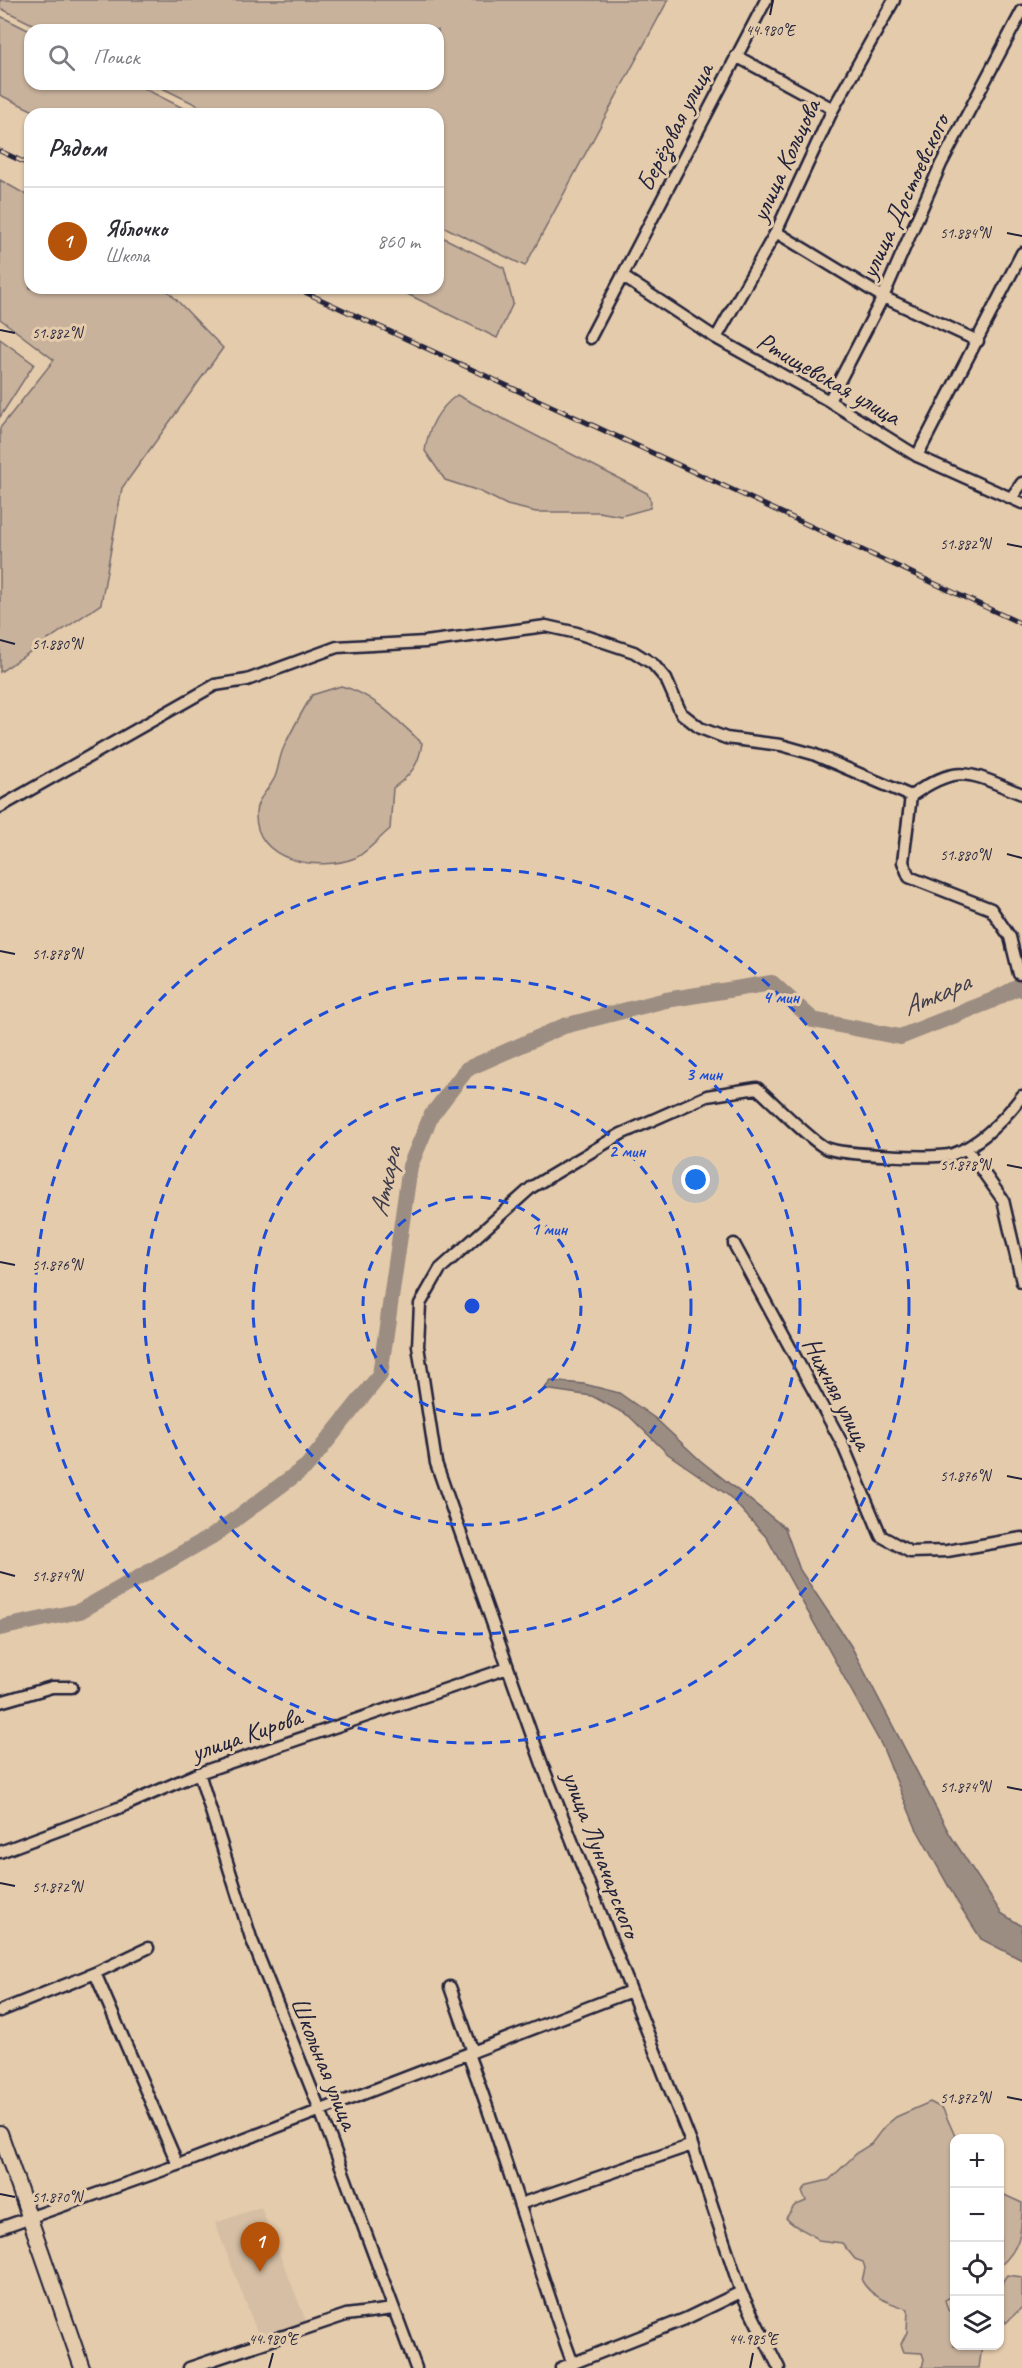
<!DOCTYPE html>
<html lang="ru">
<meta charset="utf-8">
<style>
body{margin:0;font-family:Caveat,sans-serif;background:#f7f7f7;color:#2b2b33}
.controls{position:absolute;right:18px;bottom:18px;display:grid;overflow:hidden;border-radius:12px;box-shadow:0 2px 4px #0004}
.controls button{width:54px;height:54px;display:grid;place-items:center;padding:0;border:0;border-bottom:2px solid #e1e1e2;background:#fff;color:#2b2b33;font:30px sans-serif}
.you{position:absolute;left:696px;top:1180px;width:21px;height:21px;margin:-15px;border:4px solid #fff;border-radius:50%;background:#1a73e8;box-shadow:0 0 0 9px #1a73e833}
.badge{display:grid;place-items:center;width:39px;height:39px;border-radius:50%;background:#b45309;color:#fff;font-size:20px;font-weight:700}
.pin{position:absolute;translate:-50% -50px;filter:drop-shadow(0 2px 3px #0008)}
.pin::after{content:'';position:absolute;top:32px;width:21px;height:18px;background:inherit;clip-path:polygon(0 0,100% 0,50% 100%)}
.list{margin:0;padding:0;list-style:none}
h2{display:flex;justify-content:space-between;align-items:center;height:78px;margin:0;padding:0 24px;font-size:26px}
h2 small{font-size:20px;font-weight:400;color:#7c7c81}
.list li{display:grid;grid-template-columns:39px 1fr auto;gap:18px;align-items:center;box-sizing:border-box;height:108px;padding:0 24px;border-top:2px solid #e1e1e2}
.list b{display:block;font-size:22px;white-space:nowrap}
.list p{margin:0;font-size:20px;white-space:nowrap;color:#7c7c81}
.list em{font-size:20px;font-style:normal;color:#7c7c81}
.icon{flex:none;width:33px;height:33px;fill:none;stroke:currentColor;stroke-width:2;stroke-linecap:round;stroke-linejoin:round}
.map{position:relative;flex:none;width:1022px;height:2368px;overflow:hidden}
.search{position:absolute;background:#fff;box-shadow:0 2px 4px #0004;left:24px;top:24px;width:420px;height:66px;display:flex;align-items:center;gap:15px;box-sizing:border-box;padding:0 21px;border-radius:18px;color:#7c7c81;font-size:22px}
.panel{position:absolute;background:#fff;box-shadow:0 2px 4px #0004;left:24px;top:108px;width:420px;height:186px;border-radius:18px}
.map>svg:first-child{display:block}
.built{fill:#d5bea3}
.green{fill:#c8b29c;stroke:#756a6c;stroke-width:1.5}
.water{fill:#9c8d82;stroke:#6b6266;stroke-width:1.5}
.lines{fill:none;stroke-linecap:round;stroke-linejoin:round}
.river{stroke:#9c8d82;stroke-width:16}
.street-casing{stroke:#22223b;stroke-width:15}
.secondary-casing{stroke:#22223b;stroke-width:18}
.street{stroke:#e4cbac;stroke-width:10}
.secondary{stroke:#e4cbac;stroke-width:14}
.rail-casing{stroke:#22223b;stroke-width:5}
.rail{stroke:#e4cbac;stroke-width:3;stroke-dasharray:9;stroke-linecap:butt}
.ticks{fill:none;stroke:#22223b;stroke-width:2}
.ring{fill:none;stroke:#1d4ed8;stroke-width:3;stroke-dasharray:10 8}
.labels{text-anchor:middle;stroke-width:6;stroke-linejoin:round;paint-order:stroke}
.street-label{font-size:26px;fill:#22223b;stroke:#e4cbac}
.water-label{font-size:27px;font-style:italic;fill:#403d4d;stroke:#e4cbac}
.ticks-label{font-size:15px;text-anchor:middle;fill:#22223b;stroke:#e4cbac;stroke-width:6;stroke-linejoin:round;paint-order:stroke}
.centre{fill:#1d4ed8;stroke:#e4cbac;stroke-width:3}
.ring-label{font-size:18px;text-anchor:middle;font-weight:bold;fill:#1d4ed8;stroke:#e4cbac;stroke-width:6;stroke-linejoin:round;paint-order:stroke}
</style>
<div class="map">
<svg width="1022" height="2368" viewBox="0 0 1022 2368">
<rect width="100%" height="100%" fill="#e4cbac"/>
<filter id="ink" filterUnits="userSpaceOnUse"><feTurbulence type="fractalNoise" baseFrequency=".0167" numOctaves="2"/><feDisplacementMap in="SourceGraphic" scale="12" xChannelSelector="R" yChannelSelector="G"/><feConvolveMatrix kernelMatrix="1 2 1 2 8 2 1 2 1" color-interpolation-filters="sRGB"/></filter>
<g filter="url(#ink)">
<!-- built -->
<path class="built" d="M261 2207 306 2321 259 2337 215 2223Z"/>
<!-- green -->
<path class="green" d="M0 0H668L525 266 438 224V114H215L154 84H438V30H44L0 8Z
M0 16 30 31V84H135L195 114H40L0 95Z
M0 180 30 197V288H165L223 348 122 488 101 604 0 672V428L54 360 0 319Z
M438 235 504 268 513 303 497 338 395 288H438Z
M0 339 34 364 0 417Z
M457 395 647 493 651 502 650 508 621 516 599 512H536L507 505 479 491 445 480 425 451C428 428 438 409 457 395Z
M341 686C374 694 398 721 422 743 419 765 411 775 393 788L390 829C380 837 367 853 355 858 319 872 254 862 256 813 256 799 269 790 275 777 279 767 279 757 284 747 292 729 302 712 312 695Z
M930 2102 943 2109 955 2136 959 2138H954V2295L945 2300 948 2310 954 2314V2346H982L979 2368H922L924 2359 922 2353 904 2352 901 2344 907 2332 908 2309C890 2303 872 2298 862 2281L865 2268 863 2262 855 2259 842 2243 818 2240C808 2230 795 2229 786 2218L794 2206 806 2201 802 2191 808 2185 829 2180 858 2152 871 2144 884 2127 896 2117Z
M1000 2193 1022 2203C1022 2230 1021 2248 1000 2266Z
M1007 2275 1022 2277V2307L1006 2323C996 2311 997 2287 1007 2275Z"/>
<!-- water -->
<path class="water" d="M551 1381 584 1384 619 1393 656 1419 701 1461 785 1528 800 1570 851 1646 949 1833 1001 1913 1022 1926V1960L981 1939 958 1903 916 1828 882 1746 767 1538 729 1496 668 1454 629 1416 592 1396 544 1389Z"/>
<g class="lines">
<!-- river -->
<path class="river" d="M0 1628 80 1611 214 1535 307 1466 380 1375 410 1166 431 1116 467 1069 564 1026 666 1000 772 983 813 1020 900 1037 991 1001 1018 987 1022 989"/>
<defs>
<path id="street" d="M736 56 833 109
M776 232 883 297 978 341
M622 276 716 338 829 401 917 456 1022 503
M590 338 766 0
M716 338 776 232 833 109 894 0
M829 401 883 297 941 164 1022 11
M917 456 1022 253
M1011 498 1022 483
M911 796 903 862 909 877 991 909 1010 937 1019 974
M911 796C960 761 971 774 1022 794
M0 807 215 685 247 680 337 647 425 642 546 626 577 633 634 652 653 664 666 679 681 713 700 728 726 738 781 745 813 754 911 796
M966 1148 1003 1200 1022 1282
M734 1244 842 1443 881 1536 910 1552 947 1551 1022 1538
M0 1702 52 1687H72
M199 1773 251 1938 320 2110 416 2368
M0 1852 121 1807 199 1773 508 1668
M95 1973 178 2165
M450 1987 473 2052
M0 2011 95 1973 148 1948
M468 2054C507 2156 535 2262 573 2364
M520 2204 692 2145
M0 2228 178 2165 631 1991
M189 2368 346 2315 393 2309
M561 2368 685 2319 741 2292
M779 2368 741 2292 692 2145 543 1767 436 1463 418 1346 420 1304 440 1269 532 1187 621 1134 707 1096 757 1088C771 1100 812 1142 826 1148 842 1155 937 1159 953 1154 981 1144 1005 1118 1022 1096"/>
<path id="secondary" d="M0 2133 82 2368"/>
</defs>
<!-- street casing -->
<use href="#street" class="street-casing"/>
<!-- secondary casing -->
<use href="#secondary" class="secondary-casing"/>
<!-- street -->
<use href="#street" class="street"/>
<!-- secondary -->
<use href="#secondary" class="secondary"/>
<defs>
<path id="rail" d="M0 151 30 165
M296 288 1022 624"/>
</defs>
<!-- rail casing -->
<use href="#rail" class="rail-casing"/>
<!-- rail -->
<use href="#rail" class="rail"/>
</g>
</g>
<!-- ticks -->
<path class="ticks" d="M770 15 773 0M1007 233 1022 236M0 330 15 333M1007 544 1022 547M0 640 15 644M1007 854 1022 858M0 951 15 954M1007 1165 1022 1168M0 1262 15 1265M1007 1476 1022 1479M0 1572 15 1576M1007 1787 1022 1790M0 1883 15 1886M1007 2097 1022 2100M0 2194 15 2197M269 2368 273 2353M750 2368 753 2353"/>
<!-- distance rings -->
<g class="ring">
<circle cx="472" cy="1306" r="109"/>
<circle cx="472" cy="1306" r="219"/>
<circle cx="472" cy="1306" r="328"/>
<circle cx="472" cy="1306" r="437"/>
</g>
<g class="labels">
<!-- street labels -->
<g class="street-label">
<text transform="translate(674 127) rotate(-63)" y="9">Берёзовая улица</text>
<text transform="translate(785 160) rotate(-65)" y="9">улица Кольцова</text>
<text transform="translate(904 196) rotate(-65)" y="9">улица Достоевского</text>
<text transform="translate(829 378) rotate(30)" y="9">Ртищевская улица</text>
<text transform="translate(838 1393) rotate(63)" y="9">Нижняя улица</text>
<text transform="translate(246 1734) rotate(-19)" y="9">улица Кирова</text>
<text transform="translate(602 1854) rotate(69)" y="9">улица Луначарского</text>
<text transform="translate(325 2063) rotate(68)" y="9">Школьная улица</text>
</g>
<!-- water labels -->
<g class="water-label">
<text transform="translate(936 994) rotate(-23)" y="9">Аткара</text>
<text transform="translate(385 1182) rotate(-78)" y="9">Аткара</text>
</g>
</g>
<g class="ticks-label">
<text x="770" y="35">44.980°E</text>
<text x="965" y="238">51.884°N</text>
<text x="57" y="338">51.882°N</text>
<text x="965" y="549">51.882°N</text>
<text x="57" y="649">51.880°N</text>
<text x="965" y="860">51.880°N</text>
<text x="57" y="959">51.878°N</text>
<text x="965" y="1170">51.878°N</text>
<text x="57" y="1270">51.876°N</text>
<text x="965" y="1481">51.876°N</text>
<text x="57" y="1581">51.874°N</text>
<text x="965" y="1792">51.874°N</text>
<text x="57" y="1892">51.872°N</text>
<text x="965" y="2103">51.872°N</text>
<text x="57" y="2202">51.870°N</text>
<text x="273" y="2344">44.980°E</text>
<text x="753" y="2344">44.985°E</text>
</g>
<circle cx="472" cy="1306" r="9" class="centre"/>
<g class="ring-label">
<text x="781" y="1003">4 мин</text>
<text x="704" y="1080">3 мин</text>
<text x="627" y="1157">2 мин</text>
<text x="549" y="1235">1 мин</text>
</g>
</svg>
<div class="controls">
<button>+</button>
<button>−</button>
<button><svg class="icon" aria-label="locate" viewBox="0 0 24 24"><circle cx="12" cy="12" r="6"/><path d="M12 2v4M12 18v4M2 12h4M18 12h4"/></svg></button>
<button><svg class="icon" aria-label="layers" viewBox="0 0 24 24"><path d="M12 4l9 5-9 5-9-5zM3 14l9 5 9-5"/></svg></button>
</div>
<div class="you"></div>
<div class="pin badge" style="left:260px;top:2272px">1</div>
<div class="search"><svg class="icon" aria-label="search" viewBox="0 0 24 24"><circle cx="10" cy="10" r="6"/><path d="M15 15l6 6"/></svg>Поиск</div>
<section class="panel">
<h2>Рядом<small></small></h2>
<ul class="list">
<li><span class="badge">1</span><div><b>Яблочко</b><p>Школа</p></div><em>860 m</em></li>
</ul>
</section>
</div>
